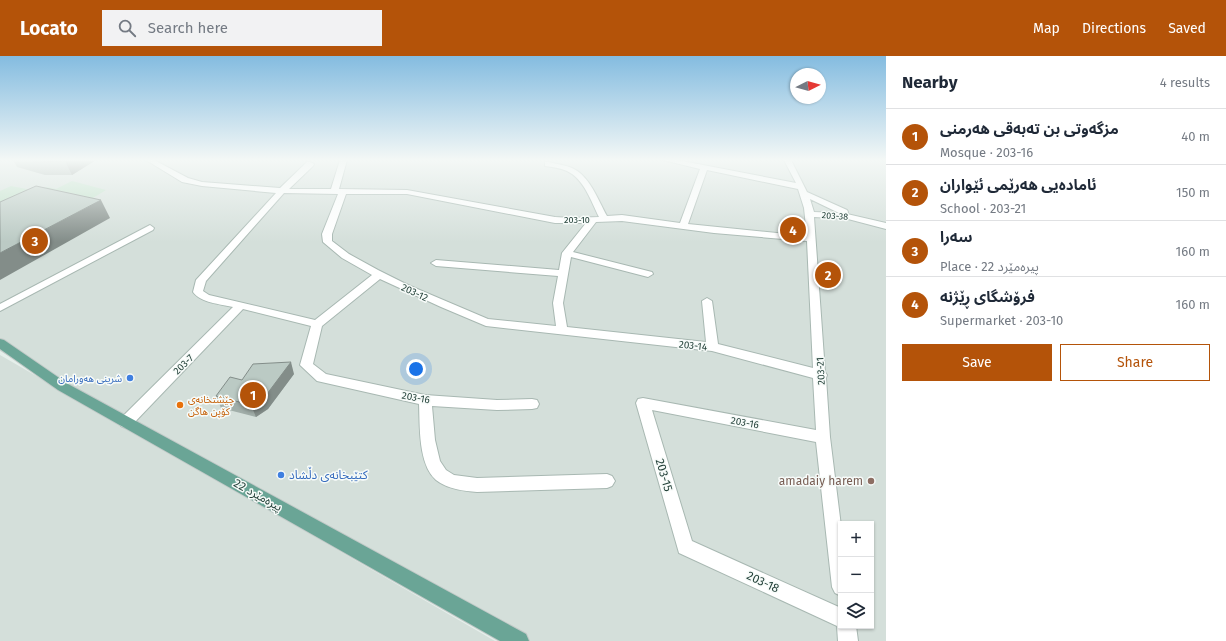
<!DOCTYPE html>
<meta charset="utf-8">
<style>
body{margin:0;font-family:"Fira Sans","Noto Sans Arabic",sans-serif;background:#f2f2f3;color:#1f2937}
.controls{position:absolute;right:12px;bottom:12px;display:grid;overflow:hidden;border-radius:0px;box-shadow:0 1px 3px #0004}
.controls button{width:36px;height:36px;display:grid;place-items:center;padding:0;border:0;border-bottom:1px solid #e0e1e3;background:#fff;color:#1f2937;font:20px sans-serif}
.compass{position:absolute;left:790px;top:12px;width:36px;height:36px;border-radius:50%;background:#fff;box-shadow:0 1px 3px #0004;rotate:84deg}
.you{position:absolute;left:416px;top:313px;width:14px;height:14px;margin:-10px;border:3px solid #fff;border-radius:50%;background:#1a73e8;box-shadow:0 0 0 6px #1a73e833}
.badge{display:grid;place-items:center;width:26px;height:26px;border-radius:50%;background:#b45309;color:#fff;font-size:13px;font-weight:700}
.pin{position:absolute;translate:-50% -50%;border:2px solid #fff;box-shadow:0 1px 4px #0006}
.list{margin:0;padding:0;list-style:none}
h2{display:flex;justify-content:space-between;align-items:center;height:52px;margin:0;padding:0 16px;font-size:17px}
h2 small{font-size:13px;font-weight:400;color:#747a83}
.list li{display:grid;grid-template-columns:26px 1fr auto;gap:12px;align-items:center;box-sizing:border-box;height:56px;padding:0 16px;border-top:1px solid #e0e1e3}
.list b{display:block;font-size:15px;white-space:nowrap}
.list p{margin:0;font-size:13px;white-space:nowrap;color:#747a83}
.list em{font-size:13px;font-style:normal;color:#747a83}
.actions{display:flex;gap:8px;padding:12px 16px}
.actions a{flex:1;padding:9px 0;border:1px solid #b45309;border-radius:0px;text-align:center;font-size:14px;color:#b45309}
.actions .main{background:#b45309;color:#fff}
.icon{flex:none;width:22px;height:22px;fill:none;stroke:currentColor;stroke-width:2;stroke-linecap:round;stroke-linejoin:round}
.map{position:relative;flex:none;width:886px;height:585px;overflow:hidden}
header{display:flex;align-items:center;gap:24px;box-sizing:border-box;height:56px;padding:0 20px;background:#b45309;color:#fff}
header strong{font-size:19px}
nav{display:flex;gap:22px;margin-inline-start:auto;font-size:14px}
.search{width:280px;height:36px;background:#f2f2f3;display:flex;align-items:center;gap:10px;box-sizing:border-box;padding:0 14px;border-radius:0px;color:#747a83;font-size:15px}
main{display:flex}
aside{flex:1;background:#fff}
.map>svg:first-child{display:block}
.built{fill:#d4dfda;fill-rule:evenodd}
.green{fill:#bfe0c8}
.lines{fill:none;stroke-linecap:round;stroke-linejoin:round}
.minor-casing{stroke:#a8b8b2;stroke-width:2}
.major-casing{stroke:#c2cac8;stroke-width:2}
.minor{fill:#fff;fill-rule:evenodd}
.major{fill:#6aa596;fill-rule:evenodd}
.wall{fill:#a1aea9}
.shaded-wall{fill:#838d89}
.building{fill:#bbcac4;stroke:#838d89}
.shop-dot{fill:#3f7fe0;stroke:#f7fbf9;stroke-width:1.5}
.food-dot{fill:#e8710a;stroke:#f7fbf9;stroke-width:1.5}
.education-dot{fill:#8d6e63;stroke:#f7fbf9;stroke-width:1.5}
.labels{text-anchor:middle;stroke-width:3;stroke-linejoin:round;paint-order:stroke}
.far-street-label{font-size:9px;fill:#24423a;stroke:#f7fbf9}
.street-label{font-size:10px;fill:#24423a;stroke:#f7fbf9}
.shop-label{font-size:10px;fill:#366cbe;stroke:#f7fbf9;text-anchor:end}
.food-label{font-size:10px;fill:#c56008;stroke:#f7fbf9;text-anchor:start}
.near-shop-label{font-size:12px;fill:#366cbe;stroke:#f7fbf9;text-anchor:start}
.near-street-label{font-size:12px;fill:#24423a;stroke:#f7fbf9}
.near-education-label{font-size:12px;fill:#785e54;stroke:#f7fbf9;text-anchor:end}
</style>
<header>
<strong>Locato</strong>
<div class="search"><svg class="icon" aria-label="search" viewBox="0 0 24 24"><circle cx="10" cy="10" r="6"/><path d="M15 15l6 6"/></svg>Search here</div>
<nav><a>Map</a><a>Directions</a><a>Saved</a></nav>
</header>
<main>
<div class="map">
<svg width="886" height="585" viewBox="0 0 886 585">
<rect width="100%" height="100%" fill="#e6efeb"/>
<!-- built -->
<path class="built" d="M0 104H886V585H508L0 295ZM841 468H871V570H841Z
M0 299 495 585H0Z"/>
<!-- green -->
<path class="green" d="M72 125 106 134 78 151 0 160V135L11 130 37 135 47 131 56 133Z"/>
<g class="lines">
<defs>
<path id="minor" d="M146 104H154L188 122 202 126 280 132 307 106H310L314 108 313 110 289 133H331L340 104H347L339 133 407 134 555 161 572 162 599 161C591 145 584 123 567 115 560 112 553 111 545 110V106H548C556 108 565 109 572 112 590 120 598 144 607 160L622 159 680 167 700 113 663 104H677L796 127 784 104H791L807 136 847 154 848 156 847 158 886 167V173L848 163 814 161 825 316 827 319 826 322 830 381 841 470V540L835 537 832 531 816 386 652 354 692 485 841 552V570H856L858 585H838L837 570 679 497 636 347 638 343 643 342 816 374 813 322 712 295 486 270 441 251 380 223 322 270 313 308 326 318 425 339 497 344 532 343 537 344 539 348 537 352 532 353 497 354 432 350 435 384 440 405 446 414 454 419 477 422 607 418 612 420 615 425 612 430 607 432 477 436C464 435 447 433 436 424 418 408 420 370 419 348L317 325 300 309 311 270 243 253 131 370 126 372 121 370 119 366 121 362 233 251C220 248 201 247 193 236L196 224 276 137 202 130 182 126ZM707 114 798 133 804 152 807 180 688 168ZM284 137 338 138 322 178 323 186 342 202 372 219 315 264 209 239 203 235 206 225ZM346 138H407L555 167H586L562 197 559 214 436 204 431 207 436 210 558 220 553 247 556 270 488 263 408 229 378 214 349 198 332 185V178ZM810 143 839 157 814 156ZM622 165 714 177 807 185 813 312 718 288 712 245 707 242 702 245 706 286 567 271 563 247 571 201 648 221 653 218 652 216 573 196 596 166Z
M150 169 154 172 153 174 0 255V248Z"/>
<path id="major" d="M0 283 4 284 68 328 526 578 529 585H500L58 334 0 293Z"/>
</defs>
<!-- minor casing -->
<use href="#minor" class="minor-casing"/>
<!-- major casing -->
<use href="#major" class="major-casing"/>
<!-- minor -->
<use href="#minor" class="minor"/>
<!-- major -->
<use href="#major" class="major"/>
</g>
<!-- wall -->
<path class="wall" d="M13 104H96L72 119H45L17 111Z
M294 318 268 353 256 361 221 352 216 340 242 324Z"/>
<!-- shaded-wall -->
<path class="shaded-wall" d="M68 104H96L72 119 65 105Z
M101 144 110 162 0 224V197Z
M291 306 294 318 268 353 256 361 251 349Z"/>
<!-- building -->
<path class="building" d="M31 104H68L65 105 37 106Z
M36 130 101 144 0 197V146Z
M291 306 264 342 251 349 216 340 230 321 242 324 253 308Z"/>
<!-- sky -->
<linearGradient id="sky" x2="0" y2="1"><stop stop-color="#84bce0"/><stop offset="0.56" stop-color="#f4f8f6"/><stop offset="1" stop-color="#f4f8f6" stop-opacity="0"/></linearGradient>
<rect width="886" height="186" fill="url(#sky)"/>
<!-- markers -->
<g class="shop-dot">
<circle cx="130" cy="322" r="4"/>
<circle cx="281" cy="419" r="4"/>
</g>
<circle class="food-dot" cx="180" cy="349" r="4"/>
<circle class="education-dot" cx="871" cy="425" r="4"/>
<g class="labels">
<!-- far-street labels -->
<g class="far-street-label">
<text transform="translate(835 160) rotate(4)" y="3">203-38</text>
<text x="577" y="167">203-10</text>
</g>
<!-- street labels -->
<g class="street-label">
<text transform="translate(415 236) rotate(25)" y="4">203-12</text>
<text transform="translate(693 289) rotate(6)" y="4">203-14</text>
<text transform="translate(183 308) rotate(-45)" y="4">203-7</text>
<text transform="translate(820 315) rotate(-93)" y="4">203-21</text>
<text transform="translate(416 341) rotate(10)" y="4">203-16</text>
<text transform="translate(745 366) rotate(10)" y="4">203-16</text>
</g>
<!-- shop labels -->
<g class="shop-label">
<text x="122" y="326">شرینی هەورامان</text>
</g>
<!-- food labels -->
<g class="food-label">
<text x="188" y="347">چێشتخانە‌ی<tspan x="188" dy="12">كۆپن ھاگن</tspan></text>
</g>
<!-- near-shop labels -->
<g class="near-shop-label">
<text x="289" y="423">کتێبخانەی دڵشاد</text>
</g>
<!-- near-street labels -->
<g class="near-street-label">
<text transform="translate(664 419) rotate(74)" y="4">203-15</text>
<text transform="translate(258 439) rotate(29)" y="4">22 پیرەمێرد</text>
<text transform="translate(763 526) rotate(25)" y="4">203-18</text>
</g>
<!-- near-education labels -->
<g class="near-education-label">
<text x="863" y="429">amadaiy harem</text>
</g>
</g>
</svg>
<div class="controls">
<button>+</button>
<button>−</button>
<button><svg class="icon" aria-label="layers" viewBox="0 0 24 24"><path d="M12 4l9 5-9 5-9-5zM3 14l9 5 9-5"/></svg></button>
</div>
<svg class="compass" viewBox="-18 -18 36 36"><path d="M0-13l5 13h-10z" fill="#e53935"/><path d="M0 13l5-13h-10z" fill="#747a83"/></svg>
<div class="you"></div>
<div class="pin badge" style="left:253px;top:339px">1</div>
<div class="pin badge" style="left:828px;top:219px">2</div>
<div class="pin badge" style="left:35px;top:185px">3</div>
<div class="pin badge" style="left:793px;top:174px">4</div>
</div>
<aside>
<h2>Nearby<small>4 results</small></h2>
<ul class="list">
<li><span class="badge">1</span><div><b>مزگەوتی بن تەبەقی هەرمنی</b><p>Mosque · 203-16</p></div><em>40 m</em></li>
<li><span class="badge">2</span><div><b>ئامادەیی ھەرێمی ئێواران</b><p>School · 203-21</p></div><em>150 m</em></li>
<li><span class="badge">3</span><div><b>سەرا</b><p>Place · 22 پیرەمێرد</p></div><em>160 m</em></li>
<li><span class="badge">4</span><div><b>فرۆشگای ڕێژنە</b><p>Supermarket · 203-10</p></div><em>160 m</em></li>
</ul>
<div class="actions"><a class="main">Save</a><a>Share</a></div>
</aside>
</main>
